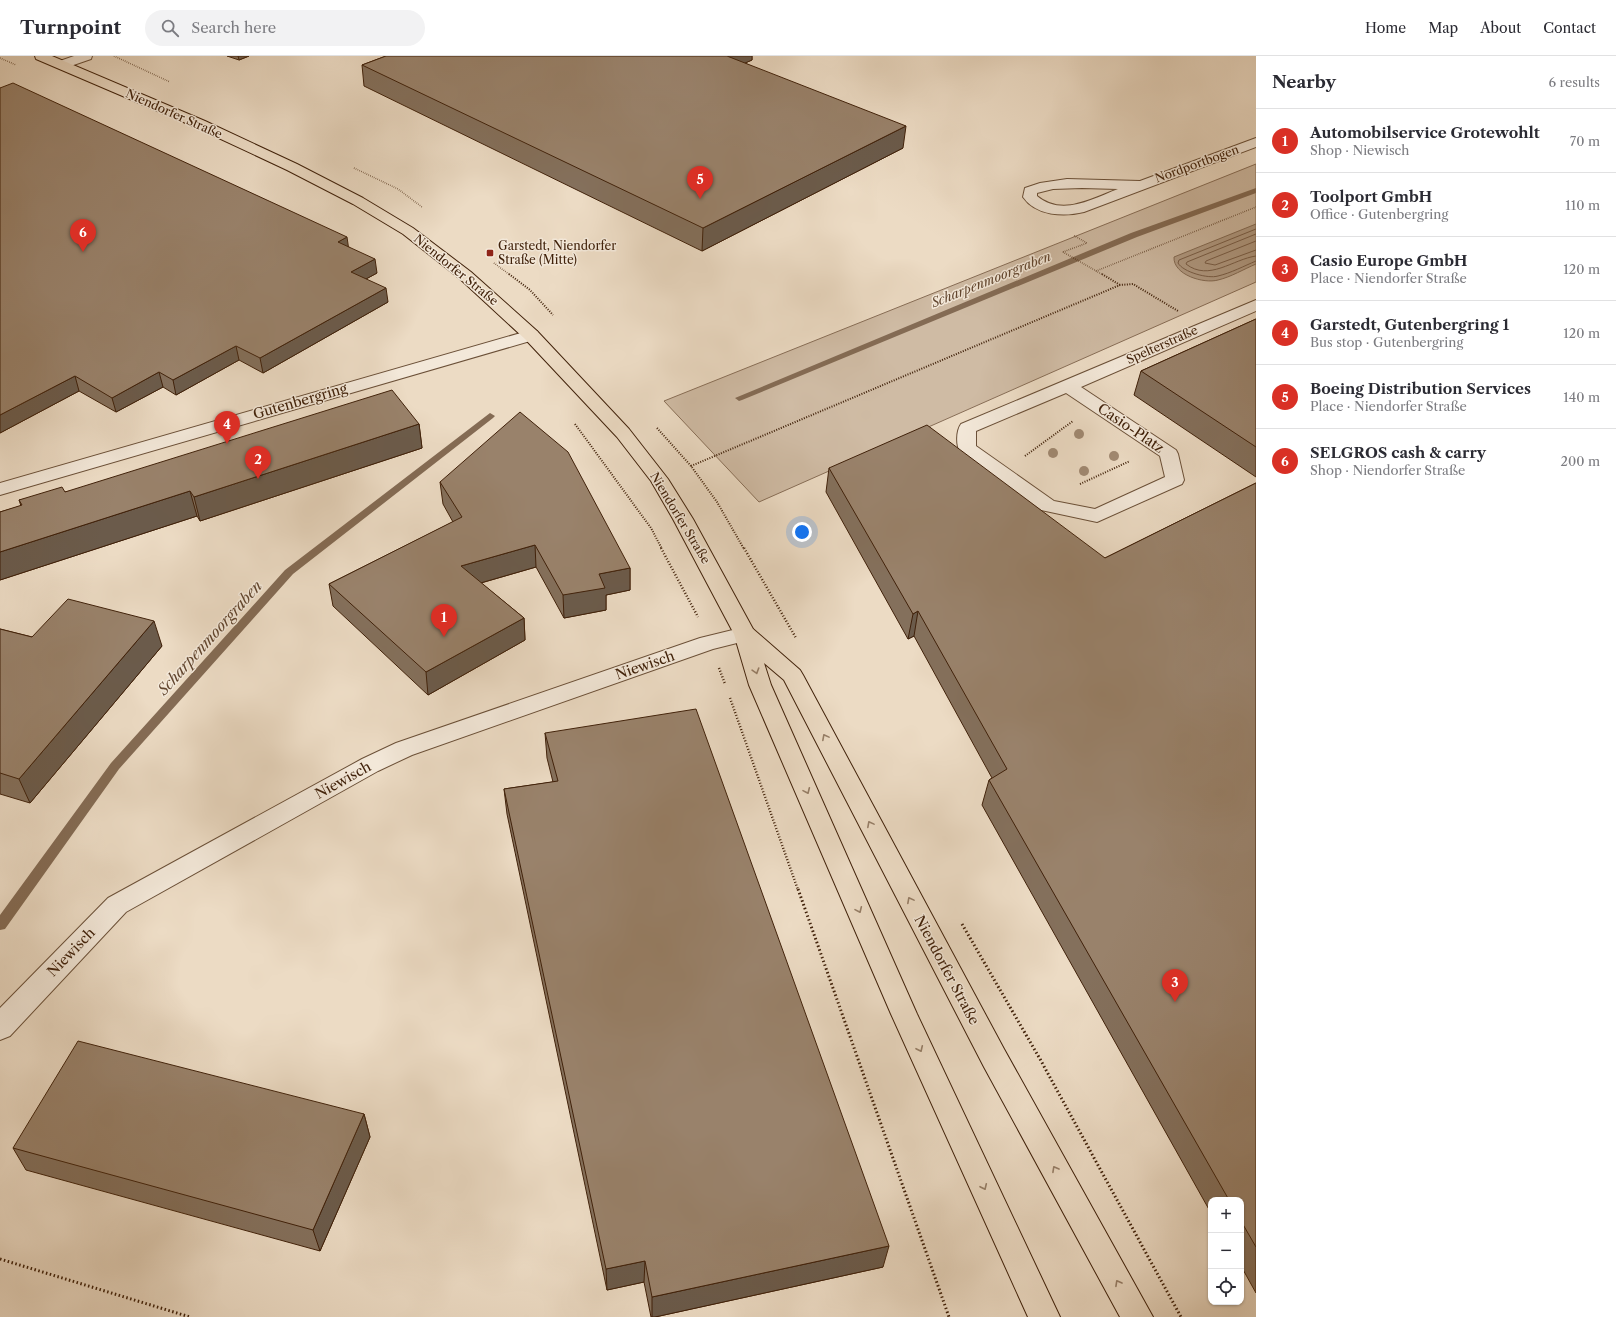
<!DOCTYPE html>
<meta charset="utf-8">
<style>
body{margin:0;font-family:"Libre Caslon Text",serif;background:#f2f2f3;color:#2b2b33}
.controls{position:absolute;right:12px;bottom:12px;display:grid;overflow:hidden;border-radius:8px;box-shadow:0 1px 3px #0004}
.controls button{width:36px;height:36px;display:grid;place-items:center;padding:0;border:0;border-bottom:1px solid #e1e1e2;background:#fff;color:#2b2b33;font:20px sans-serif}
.you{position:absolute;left:802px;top:476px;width:14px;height:14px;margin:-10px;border:3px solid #fff;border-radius:50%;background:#1a73e8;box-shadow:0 0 0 6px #1a73e833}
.badge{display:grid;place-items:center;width:26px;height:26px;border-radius:50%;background:#d93025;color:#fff;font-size:13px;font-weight:700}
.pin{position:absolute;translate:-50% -33px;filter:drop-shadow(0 1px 2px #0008)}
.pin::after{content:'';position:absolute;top:21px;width:14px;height:12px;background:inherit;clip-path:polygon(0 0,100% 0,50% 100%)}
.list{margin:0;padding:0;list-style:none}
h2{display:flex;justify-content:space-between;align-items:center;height:52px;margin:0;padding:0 16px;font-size:17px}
h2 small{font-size:13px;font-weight:400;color:#7c7c81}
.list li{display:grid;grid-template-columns:26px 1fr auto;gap:12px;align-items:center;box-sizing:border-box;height:64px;padding:0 16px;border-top:1px solid #e1e1e2}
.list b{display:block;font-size:15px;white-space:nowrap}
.list p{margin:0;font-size:13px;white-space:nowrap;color:#7c7c81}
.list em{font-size:13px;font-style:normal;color:#7c7c81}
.icon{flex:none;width:22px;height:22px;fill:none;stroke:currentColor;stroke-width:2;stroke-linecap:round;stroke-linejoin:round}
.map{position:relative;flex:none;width:1256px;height:1261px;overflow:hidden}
header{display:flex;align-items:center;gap:24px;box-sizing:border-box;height:56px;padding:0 20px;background:#fff;border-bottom:1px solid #e1e1e2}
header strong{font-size:19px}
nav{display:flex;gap:22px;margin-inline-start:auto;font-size:14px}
.search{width:280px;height:36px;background:#f2f2f3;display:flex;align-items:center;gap:10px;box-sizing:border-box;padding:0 14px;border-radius:22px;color:#7c7c81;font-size:15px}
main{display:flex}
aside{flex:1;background:#fff}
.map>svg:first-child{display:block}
.green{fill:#cfbba4;stroke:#886e57}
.water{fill:#b29c85;stroke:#846b54}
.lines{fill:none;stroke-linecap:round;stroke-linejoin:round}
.shore{stroke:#795e48;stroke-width:1}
.stream{fill:#846b54;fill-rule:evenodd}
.minor-casing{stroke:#6b5038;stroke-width:2}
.major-casing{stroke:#40210a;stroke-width:2}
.path-far3{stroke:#40210a;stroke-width:1.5;stroke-dasharray:0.5 1.5;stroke-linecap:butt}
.path-far2{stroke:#40210a;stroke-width:2;stroke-dasharray:1 1.5;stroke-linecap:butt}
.path-far1{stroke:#40210a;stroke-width:2.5;stroke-dasharray:1 2;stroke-linecap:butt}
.path{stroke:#40210a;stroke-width:3;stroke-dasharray:1.5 2.5;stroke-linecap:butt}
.minor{fill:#f3e8d9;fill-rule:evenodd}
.major{fill:#ecdbc4;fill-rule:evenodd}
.tree{fill:#a18a73}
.wall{fill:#84705c;stroke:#40210a}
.shaded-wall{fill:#6b5b4b;stroke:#40210a}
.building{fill:#99826b;stroke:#40210a}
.oneway{stroke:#967e67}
.poi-dot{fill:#8f2418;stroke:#f3e8d9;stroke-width:1.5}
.labels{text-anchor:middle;stroke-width:3;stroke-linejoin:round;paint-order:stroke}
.far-street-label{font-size:12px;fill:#40210a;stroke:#f3e8d9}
.far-poi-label{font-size:12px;fill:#40210a;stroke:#f3e8d9;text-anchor:start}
.far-water-label{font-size:13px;font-style:italic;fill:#62462f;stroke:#f3e8d9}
.street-label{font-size:14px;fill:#40210a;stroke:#f3e8d9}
.water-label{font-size:15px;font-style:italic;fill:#62462f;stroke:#f3e8d9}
</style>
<header>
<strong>Turnpoint</strong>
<div class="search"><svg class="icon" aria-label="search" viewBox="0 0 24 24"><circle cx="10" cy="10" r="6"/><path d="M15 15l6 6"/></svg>Search here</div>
<nav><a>Home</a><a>Map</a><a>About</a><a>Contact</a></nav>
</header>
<main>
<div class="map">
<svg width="1256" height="1261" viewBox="0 0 1256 1261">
<rect width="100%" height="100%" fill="#ecdbc4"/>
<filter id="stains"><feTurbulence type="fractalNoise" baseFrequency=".005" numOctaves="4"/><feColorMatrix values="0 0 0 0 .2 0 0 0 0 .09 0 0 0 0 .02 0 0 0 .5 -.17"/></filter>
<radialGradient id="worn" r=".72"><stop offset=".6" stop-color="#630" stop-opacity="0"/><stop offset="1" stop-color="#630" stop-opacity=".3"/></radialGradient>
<!-- green -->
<path class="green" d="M1256 108V226L759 446 664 345Z"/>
<!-- water -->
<path class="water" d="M1256 168V208C1244 213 1231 221 1218 224 1204 228 1173 219 1174 201Z"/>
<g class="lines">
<!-- shore -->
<path class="shore" d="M1256 173 1179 204 1178 207C1183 216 1208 223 1218 220 1231 217 1244 210 1256 205
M1256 178 1187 206 1186 208C1209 226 1233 203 1256 200
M1256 185 1206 205 1205 207 1215 209 1256 194"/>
<!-- stream -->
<path class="stream" d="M1256 132V137L1137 181 742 344 739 345 735 342 1131 177Z
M490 357 495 360 493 362 293 518 119 713 5 873 0 874V859L111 707 285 514Z"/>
<defs>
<path id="minor" d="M74 0H92L91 3 62 13 56 9 57 6Z
M1256 82V91L1084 156C1064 161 1036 160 1023 141L1025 132 1040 127 1067 123 1140 125ZM1082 132 1118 133C1092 143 1062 161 1037 140V137L1053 133Z
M1256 244V255L1081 331 1176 394 1178 398 1184 424 1182 428 1097 466 1041 454 960 396C956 389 956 375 961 368ZM1066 337 1160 400 1165 421 1095 453 1054 445 976 390V375Z
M531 274 537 275 539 279 537 283 0 439V427Z
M745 571 753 573 756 578 753 583 713 593 412 699 378 715 126 856 10 980 0 984V952L108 842 362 703 396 687 700 582Z"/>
<path id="major" d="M35 0H52L205 65 297 108 363 142 413 172 471 216 537 275 629 373 668 423 693 463 753 573 800 614 803 619 1004 993 1153 1261H1120L984 1011 784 624 764 607 771 629 917 958 1060 1261H1028L891 958 749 629 734 578 673 463 651 425 617 381 525 283 459 222 403 178 353 148 287 114 195 71 36 3Z"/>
</defs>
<!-- minor casing -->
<use href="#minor" class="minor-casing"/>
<!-- major casing -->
<use href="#major" class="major-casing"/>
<!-- path-far3 -->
<path class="path-far3" d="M114 0 170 26
M0 2 16 9
M354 112 398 133 422 151
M1063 196 1087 187 1073 179
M1063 196 1103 219
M494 207 510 219
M1096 215 1256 151"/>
<!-- path-far2 -->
<path class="path-far2" d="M509 218 530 234 553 259
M1102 218 1120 229
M575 368 651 472 662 493
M657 372 691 410 717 446 744 493
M1025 400 1073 365
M691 410 1120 229 1133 228 1178 255
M1080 428 1130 405"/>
<!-- path-far1 -->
<path class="path-far1" d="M661 492 698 561
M744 492 796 582
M719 612 725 628
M730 642 798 834"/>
<!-- path -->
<path class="path" d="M798 833 949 1261
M962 868 1040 1003 1181 1261
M0 1203 190 1261"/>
<!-- minor -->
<use href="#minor" class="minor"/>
<!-- major -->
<use href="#major" class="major"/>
</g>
<!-- trees -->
<g class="tree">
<circle cx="1079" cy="378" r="5"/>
<circle cx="1053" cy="397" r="5"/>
<circle cx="1114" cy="400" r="5"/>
<circle cx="1084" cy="415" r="5"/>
</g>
<!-- wall -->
<path class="wall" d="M227 0H249L239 4Z
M386 0H752V4L745 7 903 92 702 195 364 30 362 9Z
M0 32 348 190 377 217 366 223 388 246 263 317 239 304 176 339 163 331 116 356 79 335 0 377Z
M1256 263V421L1134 339 1141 315Z
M419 368 422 392 200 465 197 460 0 524V456L21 450 19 444 65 436Z
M829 412 1105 502 1256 427V1237L1241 1210V1144H1211V1157L982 749 989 724 992 722 914 580 908 583 826 436Z
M440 426 630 512V534L606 539V554L564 562 536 511 481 527 524 562 525 584 428 639 333 550 329 528 453 466 443 448Z
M0 573 32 581 162 590 30 747 0 738Z
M545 677 883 1211 655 1261H651L644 1226 607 1234 507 758 504 733 553 726 547 702Z
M364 1058 370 1081 320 1195 26 1114 13 1092Z"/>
<!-- shaded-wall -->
<path class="shaded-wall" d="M238 0H249L239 4Z
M721 0H752V4L720 18Z
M906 70 903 92 702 195 703 172Z
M347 181 349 195 338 186Z
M375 203 377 217 353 230 351 216Z
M386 232 388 246 263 317 260 302Z
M236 290 239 304 176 339 173 324Z
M159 316 163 331 116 356 112 342Z
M75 320 79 335 0 377V359Z
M419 368 422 392 200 465 194 441Z
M190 435 197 460 0 524V496Z
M535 489 536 511 463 532 461 510Z
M630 512V534L606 539V554L564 562 563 539 599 518Z
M918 555 914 580 908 583 913 558Z
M524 562 525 584 428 639 426 616Z
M154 565 162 590 30 747 19 723Z
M364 1058 370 1081 320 1195 313 1174Z
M889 1190 883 1211 655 1261H652V1241Z
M645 1205 644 1226 607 1234 606 1213Z"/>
<!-- building -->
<path class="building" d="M386 0H727L906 70 703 172 362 9Z
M13 27 347 181 338 186 375 203 351 216 386 232 260 302 236 290 173 324 159 316 112 342 75 320 0 359V32Z
M1256 263V391L1141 315Z
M392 334 419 368 194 441 190 435 0 496V456L22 449 19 444 62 431 65 436Z
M520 356 568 396 630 512 599 518 605 532 563 539 535 489 461 510 524 562 426 616 329 528 462 461 440 426Z
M927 369 1105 502 1256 427V1191L1241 1165V1144H1229L989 724 1007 713 918 555 913 558 829 412Z
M68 543 154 565 19 723 0 717V573L32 581Z
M696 653 889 1190 652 1241 645 1205 606 1213 504 733 558 725 545 677Z
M78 985 364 1058 313 1174 13 1092Z"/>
<!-- one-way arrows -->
<defs><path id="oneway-chevron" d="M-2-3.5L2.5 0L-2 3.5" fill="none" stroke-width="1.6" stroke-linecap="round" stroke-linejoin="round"/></defs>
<g class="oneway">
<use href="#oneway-chevron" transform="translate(756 615) rotate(73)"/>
<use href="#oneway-chevron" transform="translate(825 681) rotate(-118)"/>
<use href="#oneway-chevron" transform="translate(807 735) rotate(66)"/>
<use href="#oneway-chevron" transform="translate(870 768) rotate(-118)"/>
<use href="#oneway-chevron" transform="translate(910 844) rotate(-118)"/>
<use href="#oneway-chevron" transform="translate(859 854) rotate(66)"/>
<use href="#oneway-chevron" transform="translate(920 993) rotate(65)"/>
<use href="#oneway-chevron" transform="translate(1055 1113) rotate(-119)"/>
<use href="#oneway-chevron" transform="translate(984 1131) rotate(65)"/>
<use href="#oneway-chevron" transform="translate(1118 1227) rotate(-119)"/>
</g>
<!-- markers -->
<rect class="poi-dot" x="486" y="193" width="8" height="8" rx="2"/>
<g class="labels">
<!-- far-street labels -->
<g class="far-street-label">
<text transform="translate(174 58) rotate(24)" y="4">Niendorfer Straße</text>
<text transform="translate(1197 108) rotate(-20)" y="4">Nordportbogen</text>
<text transform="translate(456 214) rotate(39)" y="4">Niendorfer Straße</text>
<text transform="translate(1162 289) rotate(-24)" y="4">Spelterstraße</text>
<text transform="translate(680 462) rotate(59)" y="4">Niendorfer Straße</text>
</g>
<!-- far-poi labels -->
<g class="far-poi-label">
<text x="498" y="194">Garstedt, Niendorfer<tspan x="498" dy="14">Straße (Mitte)</tspan></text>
</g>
<!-- far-water labels -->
<g class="far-water-label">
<text transform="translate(991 223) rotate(-22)" y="5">Scharpenmoorgraben</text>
</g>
<!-- street labels -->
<g class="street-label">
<text transform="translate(300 345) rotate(-16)" y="5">Gutenbergring</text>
<text transform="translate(1131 372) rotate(34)" y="5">Casio-Platz</text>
<text transform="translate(645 609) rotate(-19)" y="5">Niewisch</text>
<text transform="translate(343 724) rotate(-29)" y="5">Niewisch</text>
<text transform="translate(71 896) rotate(-46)" y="5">Niewisch</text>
<text transform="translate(947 914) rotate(62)" y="5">Niendorfer Straße</text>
</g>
<!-- water labels -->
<g class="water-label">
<text transform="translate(210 582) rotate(-48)" y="5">Scharpenmoorgraben</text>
</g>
</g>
<rect width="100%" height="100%" filter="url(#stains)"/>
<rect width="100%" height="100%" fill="url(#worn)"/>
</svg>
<div class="controls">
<button>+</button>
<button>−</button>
<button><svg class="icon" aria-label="locate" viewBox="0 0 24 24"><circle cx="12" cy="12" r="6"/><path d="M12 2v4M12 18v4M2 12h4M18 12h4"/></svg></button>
</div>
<div class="you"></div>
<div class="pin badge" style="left:444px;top:581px">1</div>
<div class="pin badge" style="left:258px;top:423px">2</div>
<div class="pin badge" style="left:1175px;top:946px">3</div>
<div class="pin badge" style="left:227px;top:388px">4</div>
<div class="pin badge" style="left:700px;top:143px">5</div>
<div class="pin badge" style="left:83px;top:196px">6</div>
</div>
<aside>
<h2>Nearby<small>6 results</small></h2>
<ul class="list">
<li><span class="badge">1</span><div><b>Automobilservice Grotewohlt</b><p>Shop · Niewisch</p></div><em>70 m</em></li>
<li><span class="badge">2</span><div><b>Toolport GmbH</b><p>Office · Gutenbergring</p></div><em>110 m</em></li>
<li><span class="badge">3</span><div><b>Casio Europe GmbH</b><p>Place · Niendorfer Straße</p></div><em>120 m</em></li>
<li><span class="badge">4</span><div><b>Garstedt, Gutenbergring 1</b><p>Bus stop · Gutenbergring</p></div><em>120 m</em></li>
<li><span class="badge">5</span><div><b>Boeing Distribution Services</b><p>Place · Niendorfer Straße</p></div><em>140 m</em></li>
<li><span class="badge">6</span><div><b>SELGROS cash &amp; carry</b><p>Shop · Niendorfer Straße</p></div><em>200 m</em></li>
</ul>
</aside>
</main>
